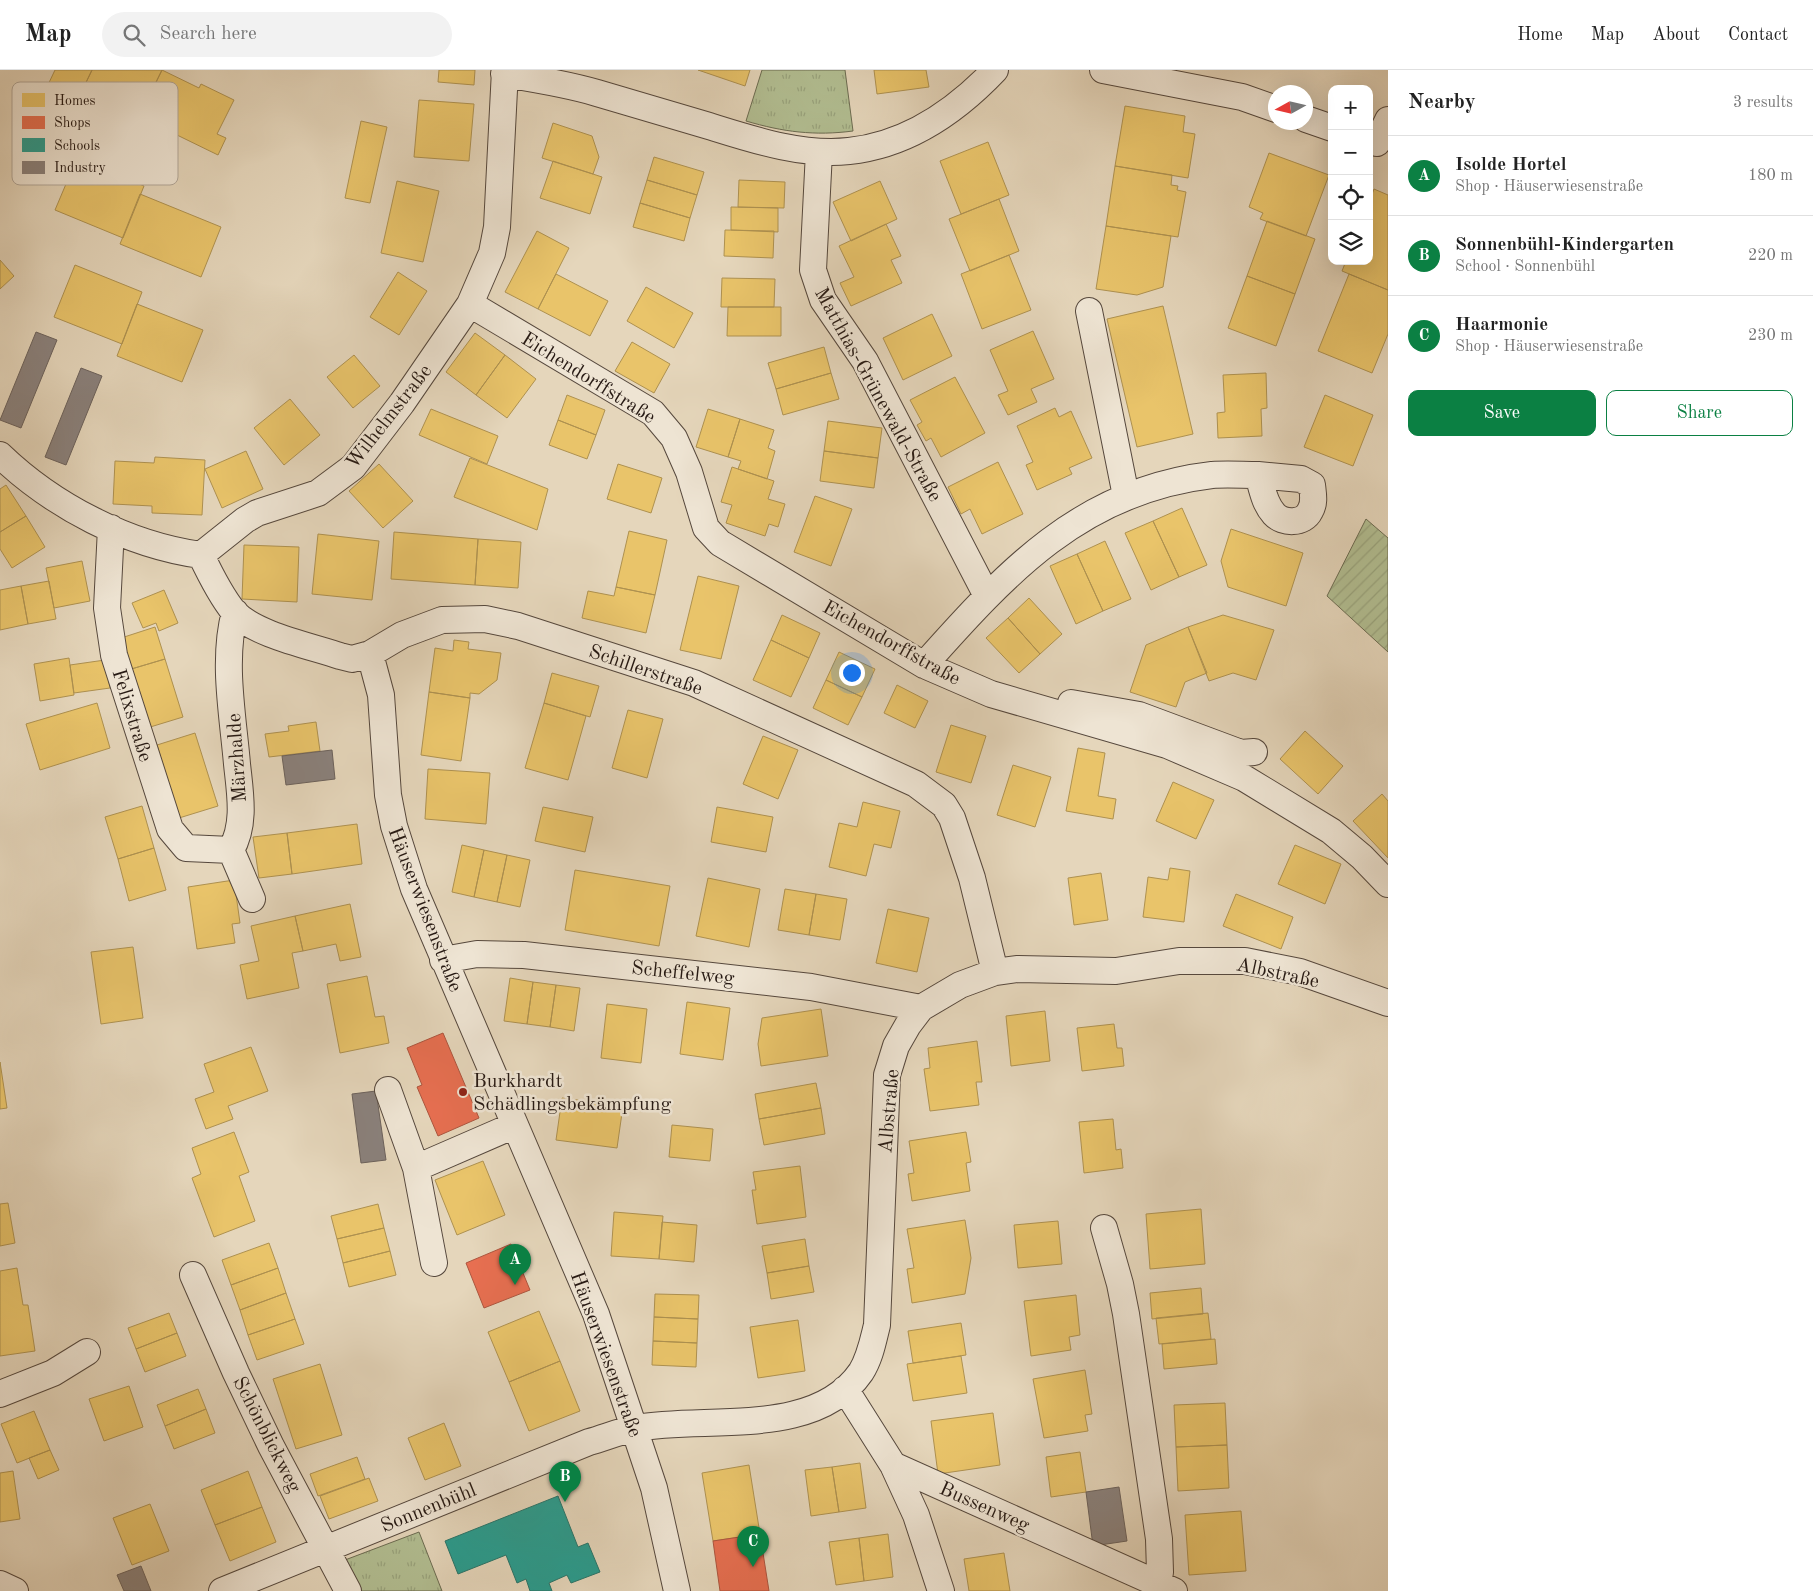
<!DOCTYPE html>
<meta charset="utf-8">
<style>
body{margin:0;font-family:"Old Standard TT",serif;background:#f2f2f2;color:#222}
.controls{position:absolute;right:15px;top:15px;display:grid;overflow:hidden;border-radius:10px;box-shadow:0 5px 20px #0002}
.controls button{width:45px;height:45px;display:grid;place-items:center;padding:0;border:0;border-bottom:1px solid #e0e0e0;background:#fff;color:#222;font:25px sans-serif}
.compass{position:absolute;left:1268px;top:15px;width:45px;height:45px;border-radius:50%;background:#fff;box-shadow:0 5px 20px #0002;rotate:262deg}
.you{position:absolute;left:851px;top:602px;width:18px;height:18px;margin:-12px;border:4px solid #fff;border-radius:50%;background:#1a73e8;box-shadow:0 0 0 8px #1a73e833}
.badge{display:grid;place-items:center;width:32px;height:32px;border-radius:50%;background:#0b8043;color:#fff;font-size:16px;font-weight:700}
.pin{position:absolute;translate:-50% -41px;filter:drop-shadow(0 1px 2px #0008)}
.pin::after{content:'';position:absolute;top:26px;width:18px;height:15px;background:inherit;clip-path:polygon(0 0,100% 0,50% 100%)}
.list{margin:0;padding:0;list-style:none}
h2{display:flex;justify-content:space-between;align-items:center;height:65px;margin:0;padding:0 20px;font-size:21px}
h2 small{font-size:16px;font-weight:400;color:#767676}
.list li{display:grid;grid-template-columns:32px 1fr auto;gap:15px;align-items:center;box-sizing:border-box;height:80px;padding:0 20px;border-top:1px solid #e0e0e0}
.list b{display:block;font-size:19px;white-space:nowrap}
.list p{margin:0;font-size:16px;white-space:nowrap;color:#767676}
.list em{font-size:16px;font-style:normal;color:#767676}
.actions{display:flex;gap:10px;padding:15px 20px}
.actions a{flex:1;padding:11px 0;border:1px solid #0b8043;border-radius:10px;text-align:center;font-size:18px;color:#0b8043}
.actions .main{background:#0b8043;color:#fff}
.icon{flex:none;width:28px;height:28px;fill:none;stroke:currentColor;stroke-width:2;stroke-linecap:round;stroke-linejoin:round}
.map{position:relative;flex:none;width:1388px;height:1521px;overflow:hidden}
header{display:flex;align-items:center;gap:30px;box-sizing:border-box;height:70px;padding:0 25px;background:#fff;border-bottom:1px solid #e0e0e0}
header strong{font-size:24px}
nav{display:flex;gap:28px;margin-inline-start:auto;font-size:18px}
.search{width:350px;height:45px;background:#f2f2f2;display:flex;align-items:center;gap:12px;box-sizing:border-box;padding:0 18px;border-radius:28px;color:#767676;font-size:19px}
main{display:flex}
aside{flex:1;background:#fff}
.map>svg:first-child{display:block}
.grass{fill:url(#grass-tufts);stroke:#6c6c52}
.garden{fill:url(#garden-furrows);stroke:#6c6c52}
.homes{fill:#e9c46a;stroke:#ae9150}
.shops{fill:#e76f51;stroke:#ad553e}
.schools{fill:#2a9d8f;stroke:#29756a}
.industry{fill:#8a817c;stroke:#6c625c}
.lines{fill:none;stroke-linecap:round;stroke-linejoin:round}
.minor-casing{stroke:#56483d;stroke-width:28}
.minor{stroke:#eee4d3;stroke-width:26}
.poi-dot{fill:#8f2418;stroke:#eee4d3;stroke-width:2}
.labels{text-anchor:middle;stroke-width:5;stroke-linejoin:round;paint-order:stroke}
.street-label{font-size:20px;fill:#261913;stroke:#eee4d3}
.poi-label{font-size:20px;fill:#261913;stroke:#eee4d3;text-anchor:start}
.key{fill:#eee4d3;stroke:#b2a799;stroke-width:1}
.key-label{font-size:14px;fill:#261913}
</style>
<header>
<strong>Map</strong>
<div class="search"><svg class="icon" aria-label="search" viewBox="0 0 24 24"><circle cx="10" cy="10" r="6"/><path d="M15 15l6 6"/></svg>Search here</div>
<nav><a>Home</a><a>Map</a><a>About</a><a>Contact</a></nav>
</header>
<main>
<div class="map">
<svg width="1388" height="1521" viewBox="0 0 1388 1521">
<defs>
<pattern id="grass-tufts" width="24" height="20" patternUnits="userSpaceOnUse" patternTransform="scale(1.25)"><rect width="24" height="20" fill="#b2be92"/><path d="M3 7l-1-3M5 7V3M7 7l1-3M15 17l-1-3M17 17v-4M19 17l1-3" fill="none" stroke="#99a37d"/></pattern>
<pattern id="garden-furrows" width="10" height="10" patternUnits="userSpaceOnUse" patternTransform="scale(1.25)"><rect width="10" height="10" fill="#b2be92"/><path d="M-1 1l2-2M0 10L10 0M9 11l2-2" fill="none" stroke="#99a37d"/></pattern>
</defs>
<rect width="100%" height="100%" fill="#e5d6bb"/>
<filter id="stains"><feTurbulence type="fractalNoise" baseFrequency=".004" numOctaves="4"/><feColorMatrix values="0 0 0 0 .2 0 0 0 0 .09 0 0 0 0 .02 0 0 0 .5 -.17"/></filter>
<radialGradient id="worn" r=".72"><stop offset=".6" stop-color="#630" stop-opacity="0"/><stop offset="1" stop-color="#630" stop-opacity=".3"/></radialGradient>
<!-- grass -->
<path class="grass" d="M762 0H845L853 61C815 66 783 62 746 51Z
M419 1462 442 1521H360L345 1490Z"/>
<!-- garden -->
<path class="garden" d="M1366 449 1388 468V582L1327 526Z"/>
<!-- homes -->
<path class="homes" d="M55 0H92L78 29 70 25 67 30 46 19Z
M92 0H162L136 53 80 25Z
M162 0 199 18 201 14 234 30 217 64 226 68 218 85 177 65 175 69 141 52 140 55 136 53Z
M439 0H475L474 15 438 12Z
M698 0H750L745 16Z
M874 0H926L929 17 877 24Z
M419 30 474 34 469 91 414 87Z
M1125 36 1185 46 1183 62 1195 64 1188 108 1115 96Z
M361 51 387 57 370 133 345 128Z
M553 53 592 66 599 87 593 104 542 88Z
M988 72 1009 125 961 144 940 91Z
M1269 83 1329 105 1306 166 1260 149 1263 143 1249 137Z
M654 87 704 102 697 125 647 110Z
M77 88 144 116 123 168 55 140Z
M553 91 602 107 590 144 540 128Z
M1115 96 1172 105 1171 115 1178 116 1177 120 1186 122 1178 167 1106 156Z
M647 110 697 125 690 148 640 133Z
M739 110 785 112 784 138 738 137Z
M397 111 439 121 423 192 381 183Z
M880 111 897 149 851 171 833 132Z
M1374 119 1388 125V220L1342 201 1346 191H1369V132Z
M140 124 221 157 201 207 120 174Z
M999 129 1019 181 970 201 949 149Z
M640 133 690 148 684 171 633 157Z
M731 137 778 138V162L731 160Z
M1267 151 1315 169 1295 224 1247 206Z
M886 154 901 186 891 190 902 213 851 236 840 213 854 207 839 176Z
M1106 156 1171 166 1163 217 1137 225 1096 219Z
M725 160 774 161 773 188 724 186Z
M537 161 569 178 538 239 505 222Z
M1009 185 1031 240 982 259 961 204Z
M0 190 14 206 0 219Z
M75 195 142 222 122 274 54 247Z
M398 202 427 221 399 265 370 247Z
M556 204 608 231 590 266 538 239Z
M1349 204 1388 220V264L1372 303 1318 281Z
M1247 206 1295 224 1276 276 1228 258Z
M722 208 775 209 774 237H721Z
M646 217 693 243 674 278 627 251Z
M137 234 203 260 182 312 117 286Z
M1163 236 1193 364 1137 377 1107 249Z
M728 237H781V266H727Z
M932 244 952 286 903 310 883 268Z
M1033 261 1054 309 1031 319 1037 332 1008 345 998 325 1008 321 990 280Z
M475 263 505 285 476 325 446 302Z
M632 272 670 294 654 323 615 301Z
M824 277 831 303 776 319 768 293Z
M354 285 380 316 353 338 327 307Z
M505 285 536 309 507 348 476 325Z
M831 303 839 329 783 345 776 319Z
M1266 303 1267 338 1261 339 1262 366 1218 368 1217 343 1225 342 1223 305Z
M955 307 985 363 941 387 931 368 926 371 917 355 922 352 910 330Z
M567 325 605 340 596 365 558 350Z
M1325 325 1373 345 1353 396 1304 377Z
M290 329 320 365 284 395 254 358Z
M1055 338 1059 347 1071 341 1092 388 1069 398 1072 404 1037 420 1026 395 1033 392 1017 356Z
M431 339 498 366 487 394 419 365Z
M708 339 740 349 728 387 696 377Z
M740 349 774 360 768 378 775 381 767 409 738 399 741 391 728 387Z
M558 350 596 365 587 389 549 375Z
M828 351 882 358 878 388 824 381Z
M246 381 263 419 222 438 205 399Z
M824 381 878 388 874 418 820 411Z
M155 387 205 390 202 445 152 443V436L113 434 115 391 154 393Z
M470 388 548 419 537 460 454 427Z
M998 392 1023 444 982 464 970 439 961 444 948 417Z
M379 394 413 431 383 458 349 421Z
M618 394 662 408 651 443 607 429Z
M732 397 774 411 768 429 785 434 778 457 769 454 765 466 726 453 732 435 721 432Z
M6 415 26 446 0 462V419Z
M815 426 852 439 831 496 794 482Z
M1182 438 1207 495 1179 507 1153 451Z
M26 446 45 477 12 498 0 479V462Z
M1153 451 1179 507 1151 520 1125 463Z
M1231 459 1303 483 1286 536 1228 517 1221 491Z
M629 461 667 470 655 525 616 517Z
M394 462 478 469 475 515 391 509Z
M318 464 379 471 372 530 312 524Z
M478 469 521 472 518 518 475 515Z
M1105 471 1131 529 1103 541 1077 484Z
M244 475 299 477 297 532 242 529Z
M1077 484 1103 541 1076 554 1050 496Z
M82 491 90 531 54 538 46 498Z
M698 506 739 516 721 589 680 580Z
M49 511 56 549 28 554 21 516Z
M21 516 28 554 0 560V520Z
M616 517 655 525 646 563 582 548 588 521 614 526Z
M164 520 178 553 159 561 156 553 143 558 132 533Z
M1029 528 1062 564 1040 584 1008 548Z
M782 545 820 563 809 588 771 570Z
M1223 545 1274 560 1256 610 1233 603 1209 611 1188 557Z
M1008 548 1040 584 1019 603 986 568Z
M155 557 165 589 128 600 118 569Z
M1188 557 1207 603 1185 612 1176 637 1130 622 1146 575Z
M454 570 469 572 468 579 501 583 497 610 479 624 470 623V628L429 622 435 578 453 581Z
M771 570 809 588 791 627 753 610Z
M839 582 875 599 862 627 826 610Z
M69 588 74 625 40 631 34 594Z
M165 589 183 647 147 658 128 600Z
M105 590 110 618 74 623 70 595Z
M552 603 599 616 590 647 544 633Z
M826 610 862 627 848 655 813 638Z
M897 615 928 631 915 658 884 643Z
M429 622 470 628 461 691 421 685Z
M97 633 110 678 40 700 26 654Z
M544 633 586 646 568 710 525 698Z
M628 640 663 649 647 708 612 698Z
M316 652 320 681 269 687 265 664 289 661 288 656Z
M951 655 986 666 971 713 936 702Z
M1305 661 1343 696 1318 724 1280 689Z
M195 663 218 736 179 748 157 675Z
M763 666 798 680 778 729 743 714Z
M1078 678 1105 683 1098 726 1116 729 1113 749 1066 741Z
M1013 695 1051 707 1035 757 997 745Z
M428 699 490 703 486 754 425 749Z
M1173 712 1214 730 1196 769 1156 751Z
M1382 724 1388 731V788L1353 751Z
M863 732 900 741 891 778 874 774 866 806 829 797 839 753 857 757Z
M142 736 154 778 118 789 105 747Z
M543 737 593 747 585 782 535 771Z
M717 737 773 747 766 782 711 772Z
M357 754 362 794 292 804 287 763Z
M287 763 292 804 259 808 253 767Z
M462 775 484 780 474 827 452 822Z
M1295 775 1341 794 1325 834 1278 814Z
M154 778 166 820 129 831 118 789Z
M484 780 507 785 497 832 474 827Z
M507 785 530 790 520 837 497 832Z
M1170 798 1190 801 1184 852 1143 847 1148 807 1168 810Z
M575 800 670 816 659 876 565 860Z
M1101 803 1108 850 1074 855 1068 808Z
M708 808 760 819 749 877 696 866Z
M234 810 240 853 232 854 235 873 197 879 188 817Z
M785 819 816 824 809 865 778 860Z
M816 824 847 829 840 870 809 865Z
M1236 824 1293 847 1281 879 1223 856Z
M350 834 361 887 340 891 336 874 303 881 295 846Z
M888 839 929 848 917 902 876 893Z
M295 846 303 881 292 883 299 918 247 929 240 895 259 891 251 856Z
M133 877 143 948 101 954 91 882Z
M367 906 375 947 384 946 389 973 340 983 327 914Z
M510 908 533 912 527 954 504 951Z
M533 912 556 915 550 957 527 954Z
M556 915 580 918 574 961 550 957Z
M687 932 730 938 723 990 680 984Z
M607 934 647 939 641 993 601 988Z
M821 939 828 986 761 996 758 974 762 948Z
M1045 941 1050 991 1011 996 1006 946Z
M1114 954 1117 978H1122L1124 996 1082 1001 1077 958Z
M977 971 982 1012H976L979 1035 930 1041 924 999 930 998 928 978Z
M251 977 268 1021 228 1036 233 1049 206 1059 195 1029 214 1022 204 994Z
M0 992 7 1038 0 1039Z
M816 1013 821 1038 759 1049 755 1024Z
M562 1028 623 1036 617 1078 556 1070Z
M821 1038 825 1064 764 1075 759 1049Z
M1113 1049 1116 1080 1121 1079 1123 1098 1084 1103 1079 1052Z
M672 1055 713 1059 710 1091 669 1087Z
M234 1062 249 1102 239 1106 255 1151 214 1167 192 1108 201 1104 192 1078Z
M966 1062 971 1092 966 1093 970 1121 912 1131 908 1104 914 1103 909 1071Z
M483 1091 505 1145 457 1165 435 1110Z
M800 1096 806 1147 757 1154 752 1120H756L753 1102Z
M8 1133 15 1173 0 1176V1134Z
M378 1134 384 1158 337 1169 331 1146Z
M1201 1139 1205 1194 1150 1199 1146 1144Z
M614 1142 663 1146 659 1189 611 1186Z
M965 1150 971 1188 965 1224 912 1233 907 1199 914 1198 907 1159Z
M1058 1151 1062 1194 1018 1198 1014 1155Z
M662 1152 697 1155 694 1192 659 1189Z
M384 1158 390 1181 343 1193 337 1169Z
M805 1169 809 1196 767 1203 762 1176Z
M269 1173 278 1198 231 1215 222 1190Z
M390 1181 396 1205 349 1217 343 1193Z
M809 1196 814 1222 771 1229 767 1203Z
M17 1198 23 1235H28L35 1281 0 1286V1201Z
M278 1198 286 1223 240 1240 231 1215Z
M1201 1218 1203 1244 1152 1249 1150 1223Z
M286 1223 295 1249 248 1265 240 1240Z
M655 1224 699 1225 698 1249 654 1247Z
M1076 1225 1080 1265 1069 1267 1071 1280 1031 1286 1024 1231Z
M539 1241 560 1291 509 1312 488 1262Z
M169 1243 177 1263 136 1279 128 1258Z
M1208 1243 1211 1269 1159 1274 1156 1248Z
M654 1247 698 1249 697 1273 653 1271Z
M295 1249 304 1274 257 1290 248 1265Z
M798 1250 805 1301 758 1308 750 1257Z
M961 1253 966 1285 913 1293 908 1261Z
M177 1263 186 1286 145 1302 136 1279Z
M1215 1269 1217 1294 1164 1299 1162 1274Z
M653 1271 697 1273 696 1297 652 1295Z
M961 1286 967 1323 913 1331 907 1294Z
M560 1291 580 1341 529 1361 509 1312Z
M320 1294 342 1365 296 1379 273 1309Z
M1085 1300 1092 1344 1085 1345 1088 1361 1044 1368 1033 1309Z
M129 1316 143 1357 104 1371 89 1329Z
M198 1319 206 1339 165 1356 157 1335Z
M1225 1333 1227 1375 1176 1377 1174 1335Z
M206 1339 215 1363 174 1379 165 1356Z
M34 1341 50 1380 17 1393 1 1354Z
M993 1343 1000 1395 938 1404 931 1351Z
M444 1353 461 1396 425 1410 408 1368Z
M1227 1375 1229 1418 1178 1421 1176 1377Z
M50 1380 59 1400 38 1409 29 1388Z
M1080 1382 1086 1422 1051 1427 1046 1387Z
M357 1387 365 1409 318 1426 310 1404Z
M860 1393 866 1438 839 1442 832 1397Z
M749 1395 760 1464 713 1471 702 1403Z
M832 1397 839 1442 811 1446 805 1400Z
M13 1401 20 1449 0 1452V1403Z
M248 1401 262 1437 215 1455 201 1420Z
M369 1408 378 1431 329 1449 320 1426Z
M150 1434 169 1481 132 1495 113 1448Z
M262 1437 276 1472 230 1491 215 1455Z
M1241 1441 1246 1501 1189 1505 1185 1445Z
M888 1464 893 1507 864 1511 859 1468Z
M859 1468 864 1511 836 1515 829 1472Z
M1004 1483 1010 1521H969L964 1489Z"/>
<!-- shops -->
<path class="shops" d="M443 963 479 1048 438 1066 417 1017 422 1015 407 978Z
M511 1174 530 1220 484 1238 466 1193Z
M760 1464 769 1521H720L713 1471Z"/>
<!-- schools -->
<path class="schools" d="M558 1426 578 1477 588 1473 600 1502 571 1513 567 1505 549 1513 552 1521H530L526 1509 517 1513 506 1485 458 1504 445 1471Z"/>
<!-- industry -->
<path class="industry" d="M36 262 57 270 21 358 0 350Z
M81 298 102 306 66 395 45 387Z
M332 680 335 709 286 715 282 686Z
M376 1021 386 1090 361 1093 352 1024Z
M1119 1417 1127 1471 1093 1476 1086 1422Z
M141 1496 151 1521H124L117 1505Z"/>
<g class="lines">
<defs>
<path id="minor" d="M1103 0 1242 27 1276 39
M504 4C535 9 567 14 597 23 634 34 672 45 709 56 754 70 802 86 849 81 907 75 956 41 995 0
M1306 49 1332 58
M1377 73 1388 50
M819 82 813 200 823 230 865 291 987 526
M470 234 653 343 674 368 689 402 706 458 720 473 924 595 991 624 1167 675 1244 708 1331 761 1362 787 1388 814
M1089 241 1126 426
M0 385C53 436 128 475 201 485L245 450 257 443 318 423 353 397 402 333 470 234 492 183 497 157 505 0
M111 458 107 538 114 585 170 759 186 778 231 780
M201 485C210 504 221 526 234 542 255 565 311 576 340 586L352 589 370 584 402 565 442 550 485 549 518 556 694 613 916 714 944 735 952 748 972 808 995 902
M235 542C222 590 233 646 237 694 240 723 246 754 231 780L252 829
M370 584 381 625 388 725 394 756 414 819 596 1244 654 1418 677 1521
M924 595C1006 503 1081 420 1212 405 1227 404 1243 405 1258 405 1262 418 1264 433 1274 444 1283 454 1304 454 1310 441 1315 433 1313 424 1312 415L1301 409 1258 405
M1071 633 1139 645 1241 683 1254 682
M443 890 477 884 524 885 811 917 921 938
M388 1020 416 1098
M1104 1158 1120 1214 1126 1244 1159 1469 1160 1502 1158 1514
M434 1193 416 1098 515 1055
M193 1205 236 1303 271 1376 348 1521
M845 1319 893 1395 1174 1521
M0 1324 53 1303 87 1282
M893 1395 916 1445 941 1521
M0 1514 15 1521
M222 1521 589 1372C604 1368 620 1361 636 1358 706 1345 815 1369 861 1302 870 1288 873 1271 877 1255L887 1005 896 976 908 955 921 938 960 915 995 902 1018 899 1116 901 1179 891H1245L1300 902 1388 933"/>
</defs>
<!-- minor casing -->
<use href="#minor" class="minor-casing"/>
<!-- minor -->
<use href="#minor" class="minor"/>
</g>
<!-- markers -->
<circle class="poi-dot" cx="463" cy="1022" r="5"/>
<g class="labels">
<!-- street labels -->
<g class="street-label">
<text transform="translate(589 307) rotate(32)" y="7">Eichendorffstraße</text>
<text transform="translate(879 324) rotate(61)" y="7">Matthias-Grünewald-Straße</text>
<text transform="translate(388 346) rotate(-52)" y="7">Wilhelmstraße</text>
<text transform="translate(892 572) rotate(29)" y="7">Eichendorffstraße</text>
<text transform="translate(646 599) rotate(19)" y="7">Schillerstraße</text>
<text transform="translate(133 645) rotate(73)" y="7">Felixstraße</text>
<text transform="translate(236 688) rotate(-94)" y="7">Märzhalde</text>
<text transform="translate(426 839) rotate(69)" y="7">Häuserwiesenstraße</text>
<text transform="translate(683 902) rotate(6)" y="7">Scheffelweg</text>
<text transform="translate(1278 902) rotate(12)" y="7">Albstraße</text>
<text transform="translate(888 1041) rotate(-85)" y="7">Albstraße</text>
<text transform="translate(607 1284) rotate(70)" y="7">Häuserwiesenstraße</text>
<text transform="translate(268 1364) rotate(63)" y="7">Schönblickweg</text>
<text transform="translate(985 1436) rotate(24)" y="7">Bussenweg</text>
<text transform="translate(428 1437) rotate(-22)" y="7">Sonnenbühl</text>
</g>
<!-- poi labels -->
<g class="poi-label">
<text x="473" y="1017">Burkhardt<tspan x="473" dy="23">Schädlingsbekämpfung</tspan></text>
</g>
</g>
<!-- legend -->
<rect x="12" y="12" width="166" height="103" rx="8" class="key"/>
<rect x="22" y="23" width="23" height="14" fill="#e9c46a"/>
<rect x="22" y="46" width="23" height="13" fill="#e76f51"/>
<rect x="22" y="68" width="23" height="14" fill="#2a9d8f"/>
<rect x="22" y="91" width="23" height="13" fill="#8a817c"/>
<g class="key-label">
<text x="54" y="35">Homes</text>
<text x="54" y="57">Shops</text>
<text x="54" y="80">Schools</text>
<text x="54" y="102">Industry</text>
</g>
<rect width="100%" height="100%" filter="url(#stains)"/>
<rect width="100%" height="100%" fill="url(#worn)"/>
</svg>
<div class="controls">
<button>+</button>
<button>−</button>
<button><svg class="icon" aria-label="locate" viewBox="0 0 24 24"><circle cx="12" cy="12" r="6"/><path d="M12 2v4M12 18v4M2 12h4M18 12h4"/></svg></button>
<button><svg class="icon" aria-label="layers" viewBox="0 0 24 24"><path d="M12 4l9 5-9 5-9-5zM3 14l9 5 9-5"/></svg></button>
</div>
<svg class="compass" viewBox="-18 -18 36 36"><path d="M0-13l5 13h-10z" fill="#e53935"/><path d="M0 13l5-13h-10z" fill="#767676"/></svg>
<div class="you"></div>
<div class="pin badge" style="left:515px;top:1215px">A</div>
<div class="pin badge" style="left:565px;top:1432px">B</div>
<div class="pin badge" style="left:753px;top:1497px">C</div>
</div>
<aside>
<h2>Nearby<small>3 results</small></h2>
<ul class="list">
<li><span class="badge">A</span><div><b>Isolde Hortel</b><p>Shop · Häuserwiesenstraße</p></div><em>180 m</em></li>
<li><span class="badge">B</span><div><b>Sonnenbühl-Kindergarten</b><p>School · Sonnenbühl</p></div><em>220 m</em></li>
<li><span class="badge">C</span><div><b>Haarmonie</b><p>Shop · Häuserwiesenstraße</p></div><em>230 m</em></li>
</ul>
<div class="actions"><a class="main">Save</a><a>Share</a></div>
</aside>
</main>
